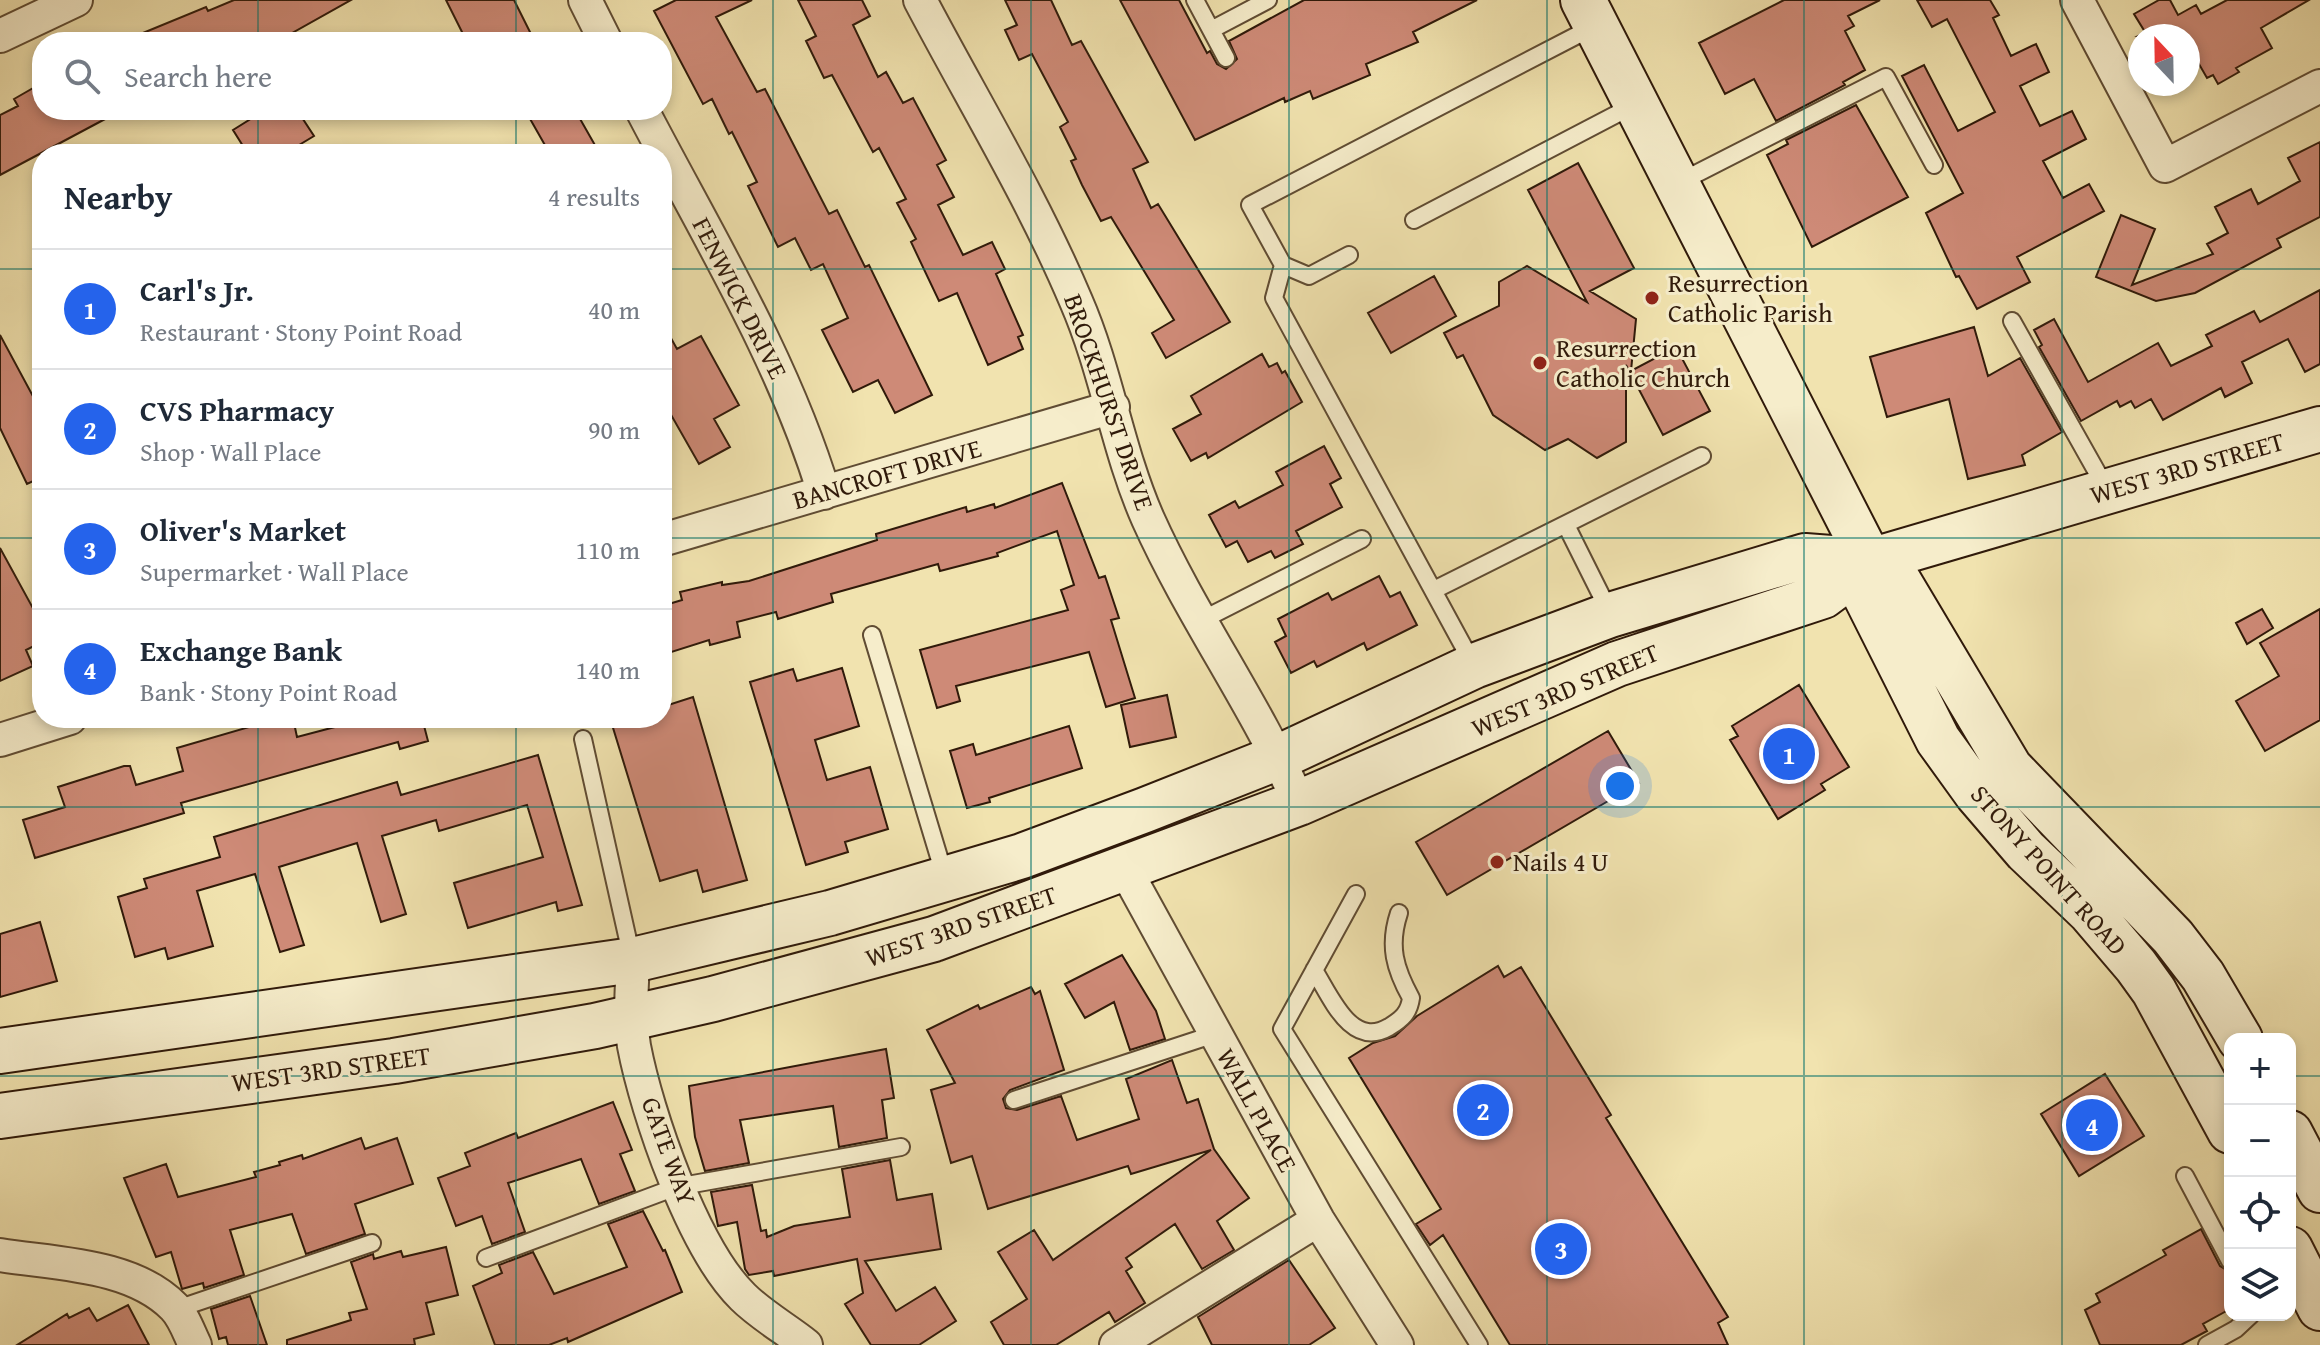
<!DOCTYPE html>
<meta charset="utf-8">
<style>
body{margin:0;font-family:"Gentium Book Plus",serif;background:#f6f6f7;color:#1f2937}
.controls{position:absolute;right:24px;bottom:24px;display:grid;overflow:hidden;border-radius:16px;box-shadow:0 4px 12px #0003}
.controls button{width:72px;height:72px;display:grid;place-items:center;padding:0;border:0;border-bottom:2px solid #e0e1e3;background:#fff;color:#1f2937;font:40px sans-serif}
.compass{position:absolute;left:2128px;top:24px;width:72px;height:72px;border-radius:50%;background:#fff;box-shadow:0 4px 12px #0003;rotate:338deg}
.you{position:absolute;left:1620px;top:786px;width:28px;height:28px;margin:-20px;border:6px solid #fff;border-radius:50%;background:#1a73e8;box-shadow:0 0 0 12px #1a73e833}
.badge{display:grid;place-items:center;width:52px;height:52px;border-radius:50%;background:#2563eb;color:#fff;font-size:26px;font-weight:700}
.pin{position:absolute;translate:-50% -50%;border:4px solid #fff;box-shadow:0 2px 8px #0006}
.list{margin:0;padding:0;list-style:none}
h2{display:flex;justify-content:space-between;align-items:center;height:104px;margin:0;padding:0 32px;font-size:34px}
h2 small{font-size:26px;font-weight:400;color:#747a83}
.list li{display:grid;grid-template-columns:52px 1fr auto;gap:24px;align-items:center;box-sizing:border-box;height:120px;padding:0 32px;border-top:2px solid #e0e1e3}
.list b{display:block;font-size:30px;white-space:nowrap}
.list p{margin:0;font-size:26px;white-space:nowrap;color:#747a83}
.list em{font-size:26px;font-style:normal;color:#747a83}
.icon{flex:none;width:44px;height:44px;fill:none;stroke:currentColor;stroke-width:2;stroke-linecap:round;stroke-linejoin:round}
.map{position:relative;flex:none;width:2320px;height:1345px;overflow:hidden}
.search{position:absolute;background:#fff;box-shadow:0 4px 12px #0003;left:32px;top:32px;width:640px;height:88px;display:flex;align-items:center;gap:20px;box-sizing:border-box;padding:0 28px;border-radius:32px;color:#747a83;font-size:30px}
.panel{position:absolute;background:#fff;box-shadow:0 4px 12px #0003;left:32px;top:144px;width:640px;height:584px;border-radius:32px}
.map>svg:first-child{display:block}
.building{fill:#ce8a77;stroke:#301a0a;stroke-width:2}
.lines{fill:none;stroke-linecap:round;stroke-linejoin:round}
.lane-casing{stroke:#604c33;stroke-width:20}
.street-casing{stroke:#604c33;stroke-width:36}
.secondary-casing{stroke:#301a0a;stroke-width:48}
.lane{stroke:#f6edcb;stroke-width:16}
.street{stroke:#f6edcb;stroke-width:32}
.secondary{stroke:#f6edcb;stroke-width:44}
.grid{fill:none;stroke:#0f766e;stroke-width:2;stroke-opacity:0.55}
.poi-dot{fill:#8f2418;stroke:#f6edcb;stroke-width:3}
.labels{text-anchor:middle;stroke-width:6;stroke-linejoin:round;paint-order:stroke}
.poi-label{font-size:26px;fill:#301a0a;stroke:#f6edcb;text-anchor:start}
.street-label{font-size:26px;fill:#301a0a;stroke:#f6edcb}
</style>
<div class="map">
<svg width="2320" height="1345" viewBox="0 0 2320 1345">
<rect width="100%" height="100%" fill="#f1e3af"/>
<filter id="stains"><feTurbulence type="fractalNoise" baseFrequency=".0025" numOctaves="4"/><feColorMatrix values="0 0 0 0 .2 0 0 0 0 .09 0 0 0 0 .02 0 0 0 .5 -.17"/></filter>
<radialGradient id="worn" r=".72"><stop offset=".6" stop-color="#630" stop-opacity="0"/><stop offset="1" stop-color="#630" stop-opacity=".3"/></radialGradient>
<!-- building -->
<path class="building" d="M234 0H351L276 42H121L206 7 208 11Z
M446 0H514L535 42H467Z
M676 0H752L716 17 757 92 765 89 829 214 837 210 865 267 869 265 932 395 895 413 878 380 853 392 822 330 848 318 823 264 811 270 795 238 778 247 748 186 757 182 732 132 729 134 712 99 703 104 654 11Z
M798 0H862L870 16 853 25 878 77 886 72 903 103 913 98 946 160 937 165 954 197 938 205 963 255 992 242 1005 269 996 274 1023 335 1018 337 1023 349 988 365 957 293 939 301 911 242 916 239 897 203 906 199 879 148 873 152 832 75 824 78 806 41 816 36Z
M1005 0H1051L1072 45 1081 41 1148 162 1133 169 1151 208 1158 204 1230 322 1166 358 1152 333 1174 320 1111 217 1101 221 1082 185 1071 161 1076 159 1060 127 1068 122 1032 54 1019 60 1005 30 1017 25Z
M1120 0H1179L1207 53 1210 51 1217 64 1226 69 1237 59 1229 41 1304 0H1477L1413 32 1418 42 1366 64 1370 75 1313 99 1310 91 1285 102 1284 98 1195 140Z
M1784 0H1880L1848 16 1854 26 1845 31 1865 70 1843 82 1845 85 1776 121 1754 79 1725 94 1699 43Z
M1917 0H1990L1999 15 1993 18 2011 56 2036 44 2049 72 2020 86 2040 126 2072 111 2086 139 2043 161 2063 198 2089 184 2104 211 2017 257 2030 282 1977 309 1959 276 1956 277 1926 213 1963 193 1902 76 1924 65 1958 131 1995 112 1947 19 1932 27Z
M2159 0H2170L2178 15 2196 5 2201 14 2227 0H2309L2261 28 2272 48 2236 68 2239 72 2218 84 2213 75 2207 78 2199 64 2188 70V36H2138L2145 32 2134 14Z
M42 83V110H122L0 175V115L18 106 14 99Z
M1856 105 1908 197 1812 247 1767 155 1788 144 1786 140Z
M265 110H297L314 136 284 154H248L233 130Z
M525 110H575L600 154H550Z
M2320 142V217L2277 239 2281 247 2195 293 2156 301 2096 277 2121 215 2155 229 2132 285 2213 254 2207 244 2228 233 2215 207 2251 189 2258 204 2300 181 2288 158Z
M1578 163 1634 268 1590 291 1636 319 1631 371 1676 347 1710 411 1663 435 1626 365V442L1597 458 1568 439 1545 450 1493 415 1463 355 1457 358 1444 333 1499 306V282L1527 266 1587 302 1528 190Z
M1434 276 1456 316 1391 353 1368 313Z
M2320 290V364L2305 372 2288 339 2242 362 2252 383 2225 397 2221 388 2163 420 2151 399 2135 408 2131 401 2120 407 2117 401 2081 421 2039 347 2042 345 2034 330 2054 319 2088 382 2158 343 2171 366 2212 346 2206 335 2254 311 2260 322Z
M662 322 677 349 701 336 739 405 714 419 730 447 699 464 662 399Z
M1974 327 1988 376 2020 358 2062 432 2022 455 2025 465 1968 479 1949 399 1887 417 1870 357Z
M0 335 42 413V477L27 484 0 428Z
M1262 354 1269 367 1277 363 1282 373 1285 371 1302 402 1208 458 1206 453 1191 461 1173 429 1201 414 1191 396Z
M1324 446 1341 478 1330 484 1342 507 1296 531 1303 544 1275 558 1271 551 1248 562 1237 541 1226 547 1209 515 1235 501 1239 508 1283 485 1276 472Z
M1062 483 1099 578 1105 576 1119 618 1111 620 1135 698 1106 707 1089 652 956 686 960 701 937 708 920 650 1068 610 1061 590 1074 585 1057 531 997 553 998 556 940 571 938 564 831 594 833 602 778 619 776 612 737 622 740 637 710 645 709 640 662 655V606L682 600 680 592 722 582V585L749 581 877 540 876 534 966 507 967 512 994 504 995 508Z
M0 548 35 612 42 608V642L26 650 33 666 0 681Z
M1379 576 1390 597 1400 592 1417 625 1367 650 1364 643 1317 667 1314 661 1291 673 1275 642 1286 636 1278 619 1328 593 1332 600Z
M2262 609 2273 628 2247 644 2236 623Z
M2320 609V720L2265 751 2236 701 2279 676 2260 643Z
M842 668 859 726 815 740 827 780 870 767 888 829 845 842 848 852 806 865 750 682 793 669 797 681Z
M1799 685 1849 767 1821 784 1825 790 1778 819 1730 740 1738 736 1732 726Z
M1167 695 1176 737 1130 747 1121 705Z
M693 697 747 880 703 892 697 870 660 881 610 718H662V707Z
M280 718H293L297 737 354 722 353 718H422L428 741 400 749 398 742 181 803 184 813 35 858 23 820 65 807 58 787 124 766H130L136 785 183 771 177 748Z
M1069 726 1082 768 989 798 990 802 967 808 950 751 973 744 976 755Z
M1608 731 1639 783 1447 895 1416 842Z
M538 755 582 905 558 911 556 902 468 928 454 883 543 857 527 805 439 831 436 820 382 836 406 914 381 922 357 843 279 867 304 945 280 952 255 874 197 891 213 946 168 959 165 948 135 957 118 897 147 888 144 879 220 857 214 837 397 782 401 795Z
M40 922 57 981 0 997V934Z
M1122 955 1156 1011 1165 1039 1130 1050 1114 1002 1085 1018 1065 984Z
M1498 966 1504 977 1521 967 1611 1115 1606 1118 1728 1317 1718 1323 1728 1345H1510L1443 1235 1430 1245 1416 1224 1441 1209 1349 1058 1373 1043 1395 1036 1417 1016Z
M1031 987 1035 994 1040 991 1064 1070 1010 1090 1003 1099 1006 1108 1017 1110 1061 1096 1077 1140 1139 1119 1126 1079 1172 1060 1187 1103 1198 1099 1214 1149 1249 1198 1217 1221 1234 1250 1202 1269 1175 1224 1126 1258 1132 1267 1126 1271 1145 1303 1115 1322 1109 1312 1056 1345H1004L991 1322 1027 1299 998 1252 1034 1230 1053 1260 1211 1150 1131 1174 1128 1166 988 1209 972 1156 951 1163 931 1090 955 1083 927 1030 978 1005 980 1009Z
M886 1049 894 1098 882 1100 887 1138 839 1147 833 1106 740 1120 749 1163 705 1171 695 1137 689 1086Z
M2105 1074 2144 1136 2079 1176 2041 1114Z
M613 1102 632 1150 620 1154 635 1191 599 1204 581 1159 508 1183 525 1232 492 1244 482 1216 456 1226 438 1178 470 1166 465 1153 516 1133 518 1138Z
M361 1138 365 1149 397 1138 413 1184 355 1204 365 1234 306 1254 292 1214 230 1230 244 1275 204 1288 203 1283 182 1289 171 1252 156 1257 124 1178 166 1164 178 1197 256 1177 254 1172 280 1165 279 1162 302 1155 303 1159Z
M890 1160 897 1200 932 1194 941 1249 865 1261 896 1311 935 1287 956 1321 919 1345H871L845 1304 863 1293 857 1259 774 1276 773 1271 749 1275 745 1269 737 1222 718 1226 711 1192 752 1185 761 1231 766 1230 767 1237 794 1226 850 1217 842 1169Z
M643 1211 663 1251 665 1250 682 1292 568 1342 567 1338 549 1345H495L473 1286 502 1273 499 1265 533 1252 554 1294 627 1267 608 1224Z
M2201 1229 2220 1266 2230 1272V1309L2203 1324 2207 1331 2181 1345H2100L2085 1310 2100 1302 2096 1294 2166 1255 2163 1250Z
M446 1247 458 1295 426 1303 434 1334 414 1339 415 1345H287V1340L351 1320 349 1313 367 1309 351 1262 373 1254 374 1259 401 1251 403 1257Z
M1289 1260 1335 1328 1309 1345H1212L1198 1317Z
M250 1296 267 1345H228L226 1337 219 1339 211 1309Z
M128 1305 149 1345H17L67 1314 69 1318 89 1308 97 1321Z"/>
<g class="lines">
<defs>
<path id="lane" d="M1195 0 1226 58
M1211 30 1268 0
M1678 183 1886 77 1934 165
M1414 220 1636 104
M1283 265 1309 276 1349 255
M2012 321 2107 490
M1566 525 1610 613
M1434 590 1702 456
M1200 621 1362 539
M872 635 945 877
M1473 664 1274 298 1283 265 1250 205 1595 26
M583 739 632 958
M1356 894 1282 1029 1479 1345
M1314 970C1331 997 1351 1049 1389 1027 1402 1019 1409 1013 1411 998 1395 969 1388 946 1399 913
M1014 1100 1215 1034
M2185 1176 2230 1261
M486 1258 676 1187 901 1147
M177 1309 372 1243
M2207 1345 2236 1329 2251 1315"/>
<path id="street" d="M585 0 606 42
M920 0C972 99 1032 197 1076 301 1107 372 1117 449 1148 519 1192 617 1256 705 1299 803
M2077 0 2165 166 2320 86
M0 36 76 0
M642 110C707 235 783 358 824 493
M662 540 1113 407
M0 740 70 718
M1125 869 1318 1220 1397 1345
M633 960C632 988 629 1017 634 1046 647 1114 693 1248 743 1297 761 1315 786 1329 806 1345
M0 1255C56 1264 132 1264 174 1307 184 1317 189 1333 195 1345
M1116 1345 1318 1220"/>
<path id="secondary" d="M1583 0 1870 561 1898 580 2010 768 2173 937 2203 976 2240 1039
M1870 561 1865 595 1938 740 1977 794 2026 851 2090 912 2136 966 2154 991 2230 1131
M0 1051 633 960 830 913 1022 856 1145 810 1279 757 1474 666 1610 615 1805 556 1870 561 2320 429
M0 1116 394 1061 595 1026 713 999 934 939 1299 803 1617 664 1823 596 1870 561
M2290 1133 2320 1190
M2290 1249 2320 1308"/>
</defs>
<!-- lane casing -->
<use href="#lane" class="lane-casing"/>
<!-- street casing -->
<use href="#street" class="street-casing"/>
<!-- secondary casing -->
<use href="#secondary" class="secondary-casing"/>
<!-- lane -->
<use href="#lane" class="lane"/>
<!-- street -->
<use href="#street" class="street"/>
<!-- secondary -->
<use href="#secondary" class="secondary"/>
</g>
<!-- grid -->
<path class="grid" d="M258 0V42M516 0V42M773 0V1345M1031 0V1345M1289 0V1345M1547 0V1345M1804 0V1345M2062 0V1345M258 110V154M516 110V154M0 269H42M662 269H2320M0 538H42M662 538H2320M258 718V1345M516 718V1345M0 807H2320M0 1076H2230M2290 1076H2320"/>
<!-- markers -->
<g class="poi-dot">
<circle cx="1652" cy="298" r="8"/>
<circle cx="1540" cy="363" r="8"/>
<circle cx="1497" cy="862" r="8"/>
</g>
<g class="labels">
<!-- poi labels -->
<g class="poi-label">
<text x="1668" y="292">Resurrection<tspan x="1668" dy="30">Catholic Parish</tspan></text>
<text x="1556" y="357">Resurrection<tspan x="1556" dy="30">Catholic Church</tspan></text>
<text x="1513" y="871">Nails 4 U</text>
</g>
<!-- street labels -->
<g class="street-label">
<text transform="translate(740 298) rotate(63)" y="9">FENWICK DRIVE</text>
<text transform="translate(1109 402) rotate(71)" y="9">BROCKHURST DRIVE</text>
<text transform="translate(2187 468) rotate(-16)" y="9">WEST 3RD STREET</text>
<text transform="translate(887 474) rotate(-16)" y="9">BANCROFT DRIVE</text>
<text transform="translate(1565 690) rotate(-23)" y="9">WEST 3RD STREET</text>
<text transform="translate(2049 870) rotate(48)" y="9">STONY POINT ROAD</text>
<text transform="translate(961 926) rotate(-19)" y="9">WEST 3RD STREET</text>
<text transform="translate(331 1069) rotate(-8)" y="9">WEST 3RD STREET</text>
<text transform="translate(1257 1110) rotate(61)" y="9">WALL PLACE</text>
<text transform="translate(669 1151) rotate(70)" y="9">GATE WAY</text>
</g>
</g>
<rect width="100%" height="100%" filter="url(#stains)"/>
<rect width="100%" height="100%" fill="url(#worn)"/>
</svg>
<div class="controls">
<button>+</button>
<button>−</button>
<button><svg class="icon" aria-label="locate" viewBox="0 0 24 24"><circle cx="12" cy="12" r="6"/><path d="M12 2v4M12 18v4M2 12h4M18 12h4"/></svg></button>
<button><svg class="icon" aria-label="layers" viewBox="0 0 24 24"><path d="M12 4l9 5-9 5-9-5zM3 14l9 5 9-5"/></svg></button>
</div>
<svg class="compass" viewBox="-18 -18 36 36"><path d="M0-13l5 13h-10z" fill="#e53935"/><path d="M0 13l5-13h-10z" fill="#747a83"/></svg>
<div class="you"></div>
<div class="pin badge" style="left:1789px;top:754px">1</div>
<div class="pin badge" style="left:1483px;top:1110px">2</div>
<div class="pin badge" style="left:1561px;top:1249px">3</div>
<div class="pin badge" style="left:2092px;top:1125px">4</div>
<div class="search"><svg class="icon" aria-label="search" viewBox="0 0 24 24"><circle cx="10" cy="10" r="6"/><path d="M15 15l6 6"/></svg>Search here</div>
<section class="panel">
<h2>Nearby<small>4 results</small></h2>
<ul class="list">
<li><span class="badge">1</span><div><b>Carl's Jr.</b><p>Restaurant · Stony Point Road</p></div><em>40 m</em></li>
<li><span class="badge">2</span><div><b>CVS Pharmacy</b><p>Shop · Wall Place</p></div><em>90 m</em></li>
<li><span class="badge">3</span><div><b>Oliver's Market</b><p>Supermarket · Wall Place</p></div><em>110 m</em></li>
<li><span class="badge">4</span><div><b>Exchange Bank</b><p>Bank · Stony Point Road</p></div><em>140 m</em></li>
</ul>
</section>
</div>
